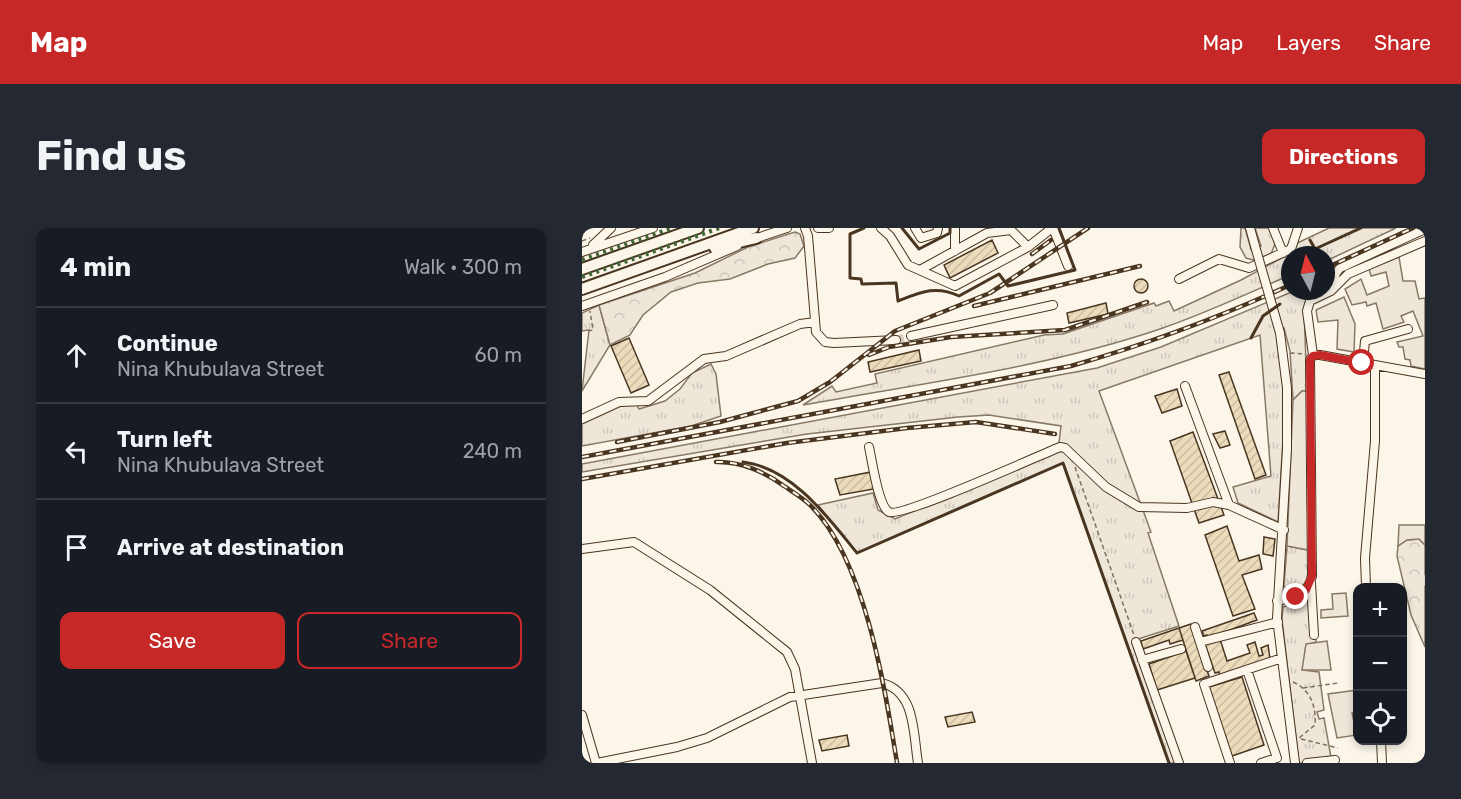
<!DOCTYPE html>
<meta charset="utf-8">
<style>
body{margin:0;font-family:Rubik,sans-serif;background:#242831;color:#f1f3f6}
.controls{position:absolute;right:18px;bottom:18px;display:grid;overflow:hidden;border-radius:12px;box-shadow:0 3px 9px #0003}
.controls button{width:54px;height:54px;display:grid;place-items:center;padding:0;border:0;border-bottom:2px solid #363941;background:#171b24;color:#f1f3f6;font:30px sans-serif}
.compass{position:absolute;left:699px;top:18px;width:54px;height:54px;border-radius:50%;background:#171b24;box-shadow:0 3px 9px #0003;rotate:353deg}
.stop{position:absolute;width:18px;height:18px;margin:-14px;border:4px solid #c62828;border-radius:50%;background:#fff}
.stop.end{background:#c62828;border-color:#fff;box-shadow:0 2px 6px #0008}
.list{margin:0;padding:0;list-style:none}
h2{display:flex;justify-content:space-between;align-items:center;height:78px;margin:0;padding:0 24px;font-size:26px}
h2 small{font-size:20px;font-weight:400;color:#9ea1a6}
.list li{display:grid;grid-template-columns:39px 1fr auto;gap:18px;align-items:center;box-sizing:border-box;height:96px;padding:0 24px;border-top:2px solid #363941}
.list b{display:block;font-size:22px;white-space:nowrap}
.list p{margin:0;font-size:20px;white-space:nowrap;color:#9ea1a6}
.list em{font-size:20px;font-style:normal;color:#9ea1a6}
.actions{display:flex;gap:12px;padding:18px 24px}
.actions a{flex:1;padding:14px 0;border:2px solid #c62828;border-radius:12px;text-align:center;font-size:21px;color:#c62828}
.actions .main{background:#c62828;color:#fff}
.icon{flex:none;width:33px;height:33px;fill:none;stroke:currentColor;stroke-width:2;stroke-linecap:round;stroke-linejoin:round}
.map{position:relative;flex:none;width:843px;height:535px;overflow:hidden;border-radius:12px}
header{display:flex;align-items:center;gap:36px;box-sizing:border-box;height:84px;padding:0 30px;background:#c62828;color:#fff}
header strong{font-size:28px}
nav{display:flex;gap:33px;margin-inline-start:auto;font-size:21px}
.intro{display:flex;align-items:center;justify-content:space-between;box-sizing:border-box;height:144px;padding:0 36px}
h1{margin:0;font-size:42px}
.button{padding:15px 27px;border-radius:12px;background:#c62828;color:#fff;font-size:21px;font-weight:700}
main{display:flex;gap:36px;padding:0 36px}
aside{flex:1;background:#171b24;border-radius:12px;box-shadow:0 3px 9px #0003}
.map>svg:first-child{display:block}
.grass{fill:url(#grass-tufts);stroke:#887966;stroke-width:1.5}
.forest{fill:url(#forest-crowns);stroke:#887966;stroke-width:1.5}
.garden{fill:#ede6d9;stroke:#887966;stroke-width:1.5}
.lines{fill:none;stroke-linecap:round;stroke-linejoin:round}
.stream{stroke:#dcd4c6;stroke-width:2}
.building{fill:url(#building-hatch);stroke:#4a3520;stroke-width:1.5}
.minor-tunnel{stroke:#d8cfc1;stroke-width:8;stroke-dasharray:8 4;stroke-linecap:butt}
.minor-casing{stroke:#4a3520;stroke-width:10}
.highway-casing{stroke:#4a3520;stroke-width:14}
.path{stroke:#7f6f5c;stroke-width:1.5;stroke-dasharray:4.5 3;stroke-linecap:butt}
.minor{stroke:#fbf6e9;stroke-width:8}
.highway{stroke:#fbf6e9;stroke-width:10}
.rail-casing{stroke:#4a3520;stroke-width:4.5}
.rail{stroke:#fbf6e9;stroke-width:2;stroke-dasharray:7;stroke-linecap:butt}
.minor-bridge-casing{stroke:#4a3520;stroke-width:10;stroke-linecap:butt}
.minor-bridge{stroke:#fbf6e9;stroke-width:8}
.hedge{stroke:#436837;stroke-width:4.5;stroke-dasharray:3 4.5;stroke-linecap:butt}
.wall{stroke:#4a3520;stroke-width:3}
.route{stroke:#c62828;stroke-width:8}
</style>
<header>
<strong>Map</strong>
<nav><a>Map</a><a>Layers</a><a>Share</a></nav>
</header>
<div class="intro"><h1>Find us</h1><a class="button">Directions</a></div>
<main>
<aside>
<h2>4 min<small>Walk · 300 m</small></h2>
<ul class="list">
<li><svg class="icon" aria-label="ahead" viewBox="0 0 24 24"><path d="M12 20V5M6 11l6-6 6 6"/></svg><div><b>Continue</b><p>Nina Khubulava Street</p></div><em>60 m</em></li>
<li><svg class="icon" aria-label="left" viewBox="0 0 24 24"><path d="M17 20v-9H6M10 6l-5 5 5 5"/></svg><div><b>Turn left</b><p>Nina Khubulava Street</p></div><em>240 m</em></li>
<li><svg class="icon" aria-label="arrive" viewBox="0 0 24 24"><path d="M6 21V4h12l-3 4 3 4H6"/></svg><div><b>Arrive at destination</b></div></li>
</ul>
<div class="actions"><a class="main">Save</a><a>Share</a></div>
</aside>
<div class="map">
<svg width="843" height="535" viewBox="0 0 843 535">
<defs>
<pattern id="grass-tufts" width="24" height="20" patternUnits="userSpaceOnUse" patternTransform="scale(1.5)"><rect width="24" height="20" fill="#ede6d9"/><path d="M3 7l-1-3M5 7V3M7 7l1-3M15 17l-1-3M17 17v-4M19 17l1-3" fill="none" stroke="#cdc6ba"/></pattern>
<pattern id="forest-crowns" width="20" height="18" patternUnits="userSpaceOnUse" patternTransform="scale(1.5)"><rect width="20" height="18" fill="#ede6d9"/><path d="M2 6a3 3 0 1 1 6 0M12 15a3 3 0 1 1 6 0" fill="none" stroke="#cdc6ba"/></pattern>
<pattern id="building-hatch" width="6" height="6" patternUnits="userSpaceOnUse" patternTransform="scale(1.5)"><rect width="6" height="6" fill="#ecdcbc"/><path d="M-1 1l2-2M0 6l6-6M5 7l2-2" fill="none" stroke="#ccbda1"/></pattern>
</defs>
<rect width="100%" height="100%" fill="#fbf6e9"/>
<!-- grass -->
<path class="grass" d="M659 0H663L669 21 679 18 673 0H688L693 16 689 26 671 32 664 30 658 19Z
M747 0H814L744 33V27H708V47C665 66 622 86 578 101 463 140 340 155 221 177L250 158 254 164 295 155 293 146 462 107 481 106 572 75 574 78 587 73 592 83 659 52 709 25 707 19Z
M712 63H739L724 73 722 80 725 163H720L711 172 708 123 702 100 694 103 704 161 696 294 656 275 651 259 689 248 678 107 517 163 569 304 566 305 597 398 556 411 594 535H587L481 235 275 325 236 277 291 265 296 282 313 291 476 223 479 198 407 187 376 189 225 206 0 244V236L515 140 579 119Z
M17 77 28 117 0 163 7 102 0 103V85Z
M129 136 134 146 139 188 109 198 0 218V196L39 178 54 175 57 181 83 173 98 161 110 145Z
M705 318 726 322C726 341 730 360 709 367L702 358Z
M733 360 734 414 724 417 721 442 737 444 742 482 735 484 737 491 742 490 750 535H717L700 392 701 379 723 371Z"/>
<!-- forest -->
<path class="forest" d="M213 4 218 6 222 18 213 30 186 36 148 51 116 55 89 64 61 87 48 107 28 117 17 77 113 45 166 19Z
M837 311 843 317V419L829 387 815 328 816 318 825 312Z"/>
<!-- garden -->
<path class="garden" d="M817 29 821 53H833L837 71 843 70V141L829 138 828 132 823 131 821 119H817L815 114 841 108 831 83 819 88 822 94 801 101 794 75 785 78 784 74 770 77 763 61 779 51 785 67 807 58 804 44 789 48 787 41Z
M762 69 773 96 772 124 755 121 756 92 736 94 734 82Z
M720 163H725L726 322 705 318 711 172Z
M817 297H843V317L837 311 825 312 816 318Z
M764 365 766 388 739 390V382L751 381 750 366Z
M745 413 749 442H720L724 416Z
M775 462V472H773L774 484 770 485 775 507 755 510 746 466Z"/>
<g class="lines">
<!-- stream -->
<path class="stream" d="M843 348V357"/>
</g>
<!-- building -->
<path class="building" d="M410 12 416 25 368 50 362 37Z
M552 58a7 7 0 1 1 14 0a7 7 0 1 1-14 0Z
M524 75 526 86 487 95 485 85Z
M47 110 67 157 49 165 29 118Z
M337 122 339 133 288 144 286 134Z
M647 144 684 247 673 251 637 147Z
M595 161 600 178 580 185 573 168Z
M643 203 648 217 638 220 631 206Z
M611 204 642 287 617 295 588 213Z
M289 244 292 261 258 267 253 251Z
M645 298 657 333 677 327 680 341 660 347 673 381 651 388 623 307Z
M682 309 693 311 691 328 681 326Z
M672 385 675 392 626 410 625 407 622 408 620 403Z
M609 396 627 448 614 453 597 400Z
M597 400 601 412 588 416 587 412 561 421 559 413Z
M638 411 645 433 668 425 665 417 673 414 677 428 681 427 679 420 686 417 688 431 638 448 637 444 633 445 623 416Z
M604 423 613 450 575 462 567 436Z
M660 449 682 517 650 528 627 459Z
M390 484 393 494 366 499 363 489Z
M265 507 267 518 240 523 237 512Z"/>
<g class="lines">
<!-- minor-tunnel -->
<path class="minor-tunnel" d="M314 112 329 108"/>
<defs>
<path id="minor" d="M223 0 226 8 234 104 243 114 252 115 314 112
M236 0H247
M299 0 308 8 326 37 373 58 446 19 470 0
M333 0 339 10 355 5 356 0
M373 0V23
M471 0 486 38
M668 0 673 18
M691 0 701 25
M172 11 205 0
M11 17 29 0
M0 24 71 0
M338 42 405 5 429 2 446 19
M597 51 637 31 667 40 709 21 716 0
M749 61 754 45 758 40 843 1
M0 78 83 49 155 18
M698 105 705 160V221L695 390 713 535
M329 108 471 77
M731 127 725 83 728 73 749 63 766 46 843 13
M781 135 783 113 826 101
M603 158 647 277 702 302
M0 191 37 174 66 173 122 131 144 128 218 96 233 94
M287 219C290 232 296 278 307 284 319 290 456 228 478 219L483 220 524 259 557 279 605 280 631 274 647 277
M0 321 52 314 128 362 205 424 213 441 230 535
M729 355 732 407
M784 359 783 330 793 213V137
M695 373C711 370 726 367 730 348L728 132 731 127H738L843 146
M613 399 626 439
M554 414 597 535
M618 414 696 394
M560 432 599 421
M665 442 695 530 679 535
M0 487 14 535
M799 512 800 535
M15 535 95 519 125 510 208 469 300 455C334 464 331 505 336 535
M648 535 622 456 700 430
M725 535 753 532"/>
<path id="highway" d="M133 20 174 10
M0 41 116 0
M0 61 171 0"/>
</defs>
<!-- minor casing -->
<use href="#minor" class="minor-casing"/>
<!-- highway casing -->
<use href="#highway" class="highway-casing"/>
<!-- path -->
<path class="path" d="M0 13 8 10
M6 103 11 102 8 83
M708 125 724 126
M493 239 552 407
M711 454C730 463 734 479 733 497L717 510
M721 460 756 455
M719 511 756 520"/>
<!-- minor -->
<use href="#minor" class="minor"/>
<!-- highway -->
<use href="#highway" class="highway"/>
<defs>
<path id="rail" d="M450 26 469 12
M744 40 831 0
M392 78 558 38
M287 127 307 119 369 109 483 102 565 74
M35 214 138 194 216 173 248 154 313 103 408 65 506 0
M0 229 489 138C565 116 636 90 708 57
M134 234C158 233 183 244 202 258 211 264 221 270 228 277 283 331 303 460 315 535
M0 251 205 215 325 200 394 194 473 206"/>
</defs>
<!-- rail casing -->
<use href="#rail" class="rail-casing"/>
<!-- rail -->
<use href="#rail" class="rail"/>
<defs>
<path id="minor-bridge" d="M673 18 698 105"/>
</defs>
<!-- minor-bridge casing -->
<use href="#minor-bridge" class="minor-bridge-casing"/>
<!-- minor-bridge -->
<use href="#minor-bridge" class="minor-bridge"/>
<!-- hedge -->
<path class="hedge" d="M0 32 90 0
M0 49 137 0"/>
<!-- wall -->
<path class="wall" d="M282 0 268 6V50L279 51 280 56 314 55 316 73C339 64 354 57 377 68L417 46 426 58 493 42 477 0
M320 0 337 21 368 5V0
M728 12 733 21 779 0
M669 110 681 88 698 76
M161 234C210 240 245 288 275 325L481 235 587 535"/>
</g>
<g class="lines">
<!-- route -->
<path class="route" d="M714 369 724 362 730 348 728 132 731 128 738 127 780 135"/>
</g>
</svg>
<div class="controls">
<button>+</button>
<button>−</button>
<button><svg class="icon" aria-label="locate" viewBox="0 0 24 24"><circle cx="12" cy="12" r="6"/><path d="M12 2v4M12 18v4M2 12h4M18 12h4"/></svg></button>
</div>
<svg class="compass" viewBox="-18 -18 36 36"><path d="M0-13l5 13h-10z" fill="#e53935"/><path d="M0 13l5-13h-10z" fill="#9ea1a6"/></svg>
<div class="stop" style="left:780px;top:135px"></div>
<div class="stop end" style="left:714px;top:369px"></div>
</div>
</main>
